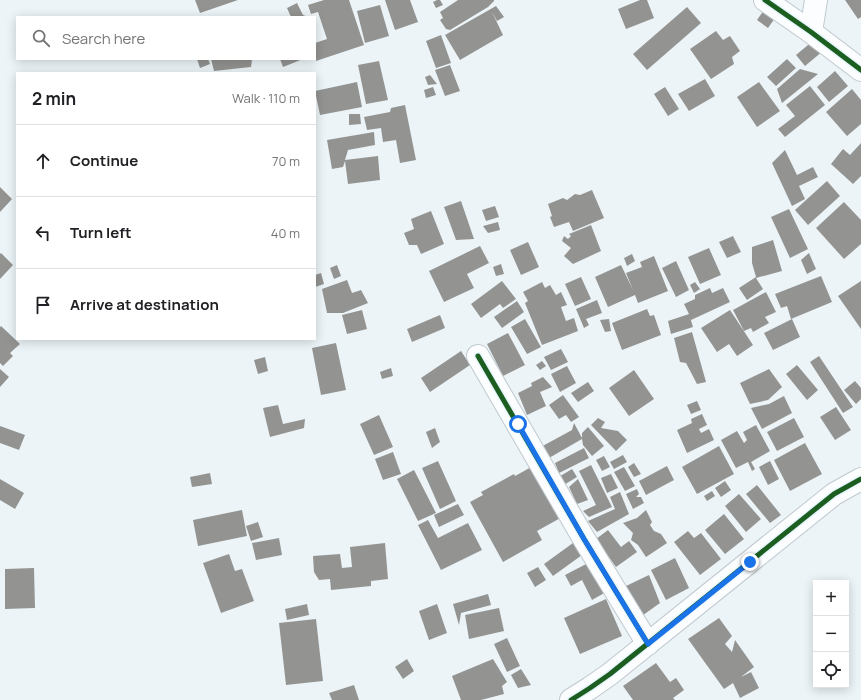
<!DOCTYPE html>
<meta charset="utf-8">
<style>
body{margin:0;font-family:Manrope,sans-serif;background:#f2f2f2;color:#202124}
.controls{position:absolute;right:12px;bottom:12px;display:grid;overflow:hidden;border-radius:0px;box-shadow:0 2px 10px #0003}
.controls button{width:36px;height:36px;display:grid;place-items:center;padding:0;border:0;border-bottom:1px solid #e0e0e0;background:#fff;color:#202124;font:20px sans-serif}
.stop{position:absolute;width:12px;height:12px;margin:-9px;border:3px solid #1a73e8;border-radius:50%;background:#fff}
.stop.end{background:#1a73e8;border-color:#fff;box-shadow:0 1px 4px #0008}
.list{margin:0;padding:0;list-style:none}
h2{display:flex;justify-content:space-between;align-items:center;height:52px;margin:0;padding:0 16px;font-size:17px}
h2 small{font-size:13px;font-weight:400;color:#757577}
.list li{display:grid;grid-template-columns:26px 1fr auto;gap:12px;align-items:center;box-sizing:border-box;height:72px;padding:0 16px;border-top:1px solid #e0e0e0}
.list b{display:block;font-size:15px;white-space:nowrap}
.list em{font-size:13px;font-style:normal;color:#757577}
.icon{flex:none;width:22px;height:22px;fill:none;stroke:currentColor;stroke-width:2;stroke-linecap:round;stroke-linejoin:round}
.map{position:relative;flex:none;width:861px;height:700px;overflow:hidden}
.search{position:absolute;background:#fff;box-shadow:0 2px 10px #0003;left:16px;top:16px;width:300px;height:44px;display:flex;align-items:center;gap:10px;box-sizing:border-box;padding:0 14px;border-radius:0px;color:#757577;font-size:15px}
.panel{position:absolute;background:#fff;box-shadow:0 2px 10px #0003;left:16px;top:72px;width:300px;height:268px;border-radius:0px}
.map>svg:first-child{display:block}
.building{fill:#939491}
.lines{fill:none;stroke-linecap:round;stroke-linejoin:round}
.minor-casing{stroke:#bfc9ce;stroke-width:24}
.minor{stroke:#fcfdfe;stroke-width:22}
.cycleway-casing{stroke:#e7f5fd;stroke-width:8}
.cycleway{stroke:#1b5e20;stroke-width:5}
.route{stroke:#1a73e8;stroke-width:5}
</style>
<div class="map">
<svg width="861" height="700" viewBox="0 0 861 700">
<rect width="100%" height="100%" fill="#ecf4f8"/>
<!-- building -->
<path class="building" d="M195 0H238L200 13Z
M324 0H349L364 45 316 61 315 43 327 39 318 12 311 14 308 5Z
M385 0H410L418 22 395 30Z
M437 0H440L443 5 436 8 433 2Z
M458 0H494V1L488 7 450 30 446 29 440 20 443 18 440 12Z
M640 0H647L654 18 626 29 618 9Z
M845 0H861V17L858 19Z
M297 3 303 15 308 17H291L287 8Z
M380 5 389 36 365 43 357 11Z
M496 6 504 17 497 21 492 12 503 35 460 60 445 35Z
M687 7 701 23 647 70 633 54Z
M764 10 775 18 768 28 757 20Z
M716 31 723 40 730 36 740 51 732 57 734 64 711 79 690 49Z
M441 35 451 63 436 68 426 41Z
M814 40 823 51 805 66 796 55Z
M197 59H208L210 64 200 68Z
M211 59H250L252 60 251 67 214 71Z
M280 59H303L283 67Z
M787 59 796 68 776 86 767 77Z
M379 61 388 100 366 104 358 65Z
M450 65 460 91 445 96 435 70Z
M800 69 818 74 782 103 777 89Z
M835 71 848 86 829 102 817 87Z
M430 75 437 84 428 85 425 77Z
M705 79 715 96 689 111 678 94Z
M357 82 362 107 320 115 315 91Z
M759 82 780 111 757 127 737 97Z
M810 86 825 105 785 137 778 129 795 116 786 105Z
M433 87 436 95 426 98 424 90Z
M665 87 679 109 668 116 654 94Z
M852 89 861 100V124L847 136 826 112Z
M405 105 416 160 400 163 396 140 383 142 381 128 367 130 364 117 390 112 391 108Z
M349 114H360L361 124 349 125Z
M374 132 375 145 348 150 345 160 378 156 380 180 348 184 345 161 343 167 332 169 327 140Z
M861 143V176L853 184 831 164 843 149 850 155Z
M785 150 797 175 813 167 818 177 799 186 805 199 792 206 772 163Z
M827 181 840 196 808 225 795 210Z
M0 187 12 199 0 212Z
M592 190 604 218 573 231 569 222 554 227 550 217 552 216 548 204 563 198 567 200 575 194 580 195Z
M461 201 474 239 456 240 444 207Z
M844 202 861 220V244L844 259 816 228Z
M495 206 499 217 486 221 482 210Z
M789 209 808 249 790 258 771 217Z
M431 211 444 244 421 254 417 245H409L404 233 414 229 411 219Z
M498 222 500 230 488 233 483 226Z
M591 225 601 251 573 264 564 256 571 248 562 241 564 236 568 239 571 236 569 234Z
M733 236 741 252 727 258 719 242Z
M773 240 782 271 756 278 763 289 747 300 739 288 756 277 752 263V247Z
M528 242 539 267 521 275 510 250Z
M480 246 489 263 467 274 474 288 444 302 429 271Z
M709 248 721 275 700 284 688 257Z
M1 253 13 265 0 279V254Z
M809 253 816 269 807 274 801 260Z
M632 254 635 261 627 266 624 258Z
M654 256 668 291 638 303 635 295 608 307 595 277 621 265 633 290 626 273 642 267 640 262Z
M676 261 689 290 676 297 662 268Z
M501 264 504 274 496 276 493 267Z
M337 265 341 276 334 279 330 268Z
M321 273 324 284 315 287V275Z
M821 276 832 302 791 319 787 306 781 308 775 294Z
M581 277 591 299 575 306 565 284Z
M347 280 352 293 361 290 368 303 343 313H327L322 289Z
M502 281 516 299 503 308 500 304 481 318 471 304Z
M861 281V329L838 296Z
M542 282 545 288 550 285 556 295 561 292 567 305 561 307 566 321 574 318 578 331 542 345 525 303 528 301 523 292Z
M695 282 700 289 694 293 690 285Z
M710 288 712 293 723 288 730 302 691 320 690 317 693 327 671 334 668 321 689 314 684 304 695 299V295Z
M766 292 776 312 765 317 769 323 753 332 751 328 744 331 733 310Z
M597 300 602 313 586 319 589 325 584 328 576 309Z
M517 301 524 312 502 328 494 317Z
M647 309 650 316 654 315 661 335 622 350 612 323Z
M362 310 367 329 347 334 342 315Z
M730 310 753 345 737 356 729 344 717 352 701 328Z
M440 315 445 328 412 342 407 329Z
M525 319 541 347 527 354 511 327Z
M609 319 611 331 605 332 600 320Z
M792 319 800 337 773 350 764 333Z
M1 326 20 344 10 353 13 356 3 366 0 363V327Z
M692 332 706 382 697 384 686 363 680 362 674 338Z
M508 333 525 365 503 376 487 344Z
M336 343 346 390 321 395 312 348Z
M561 349 568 362 551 370 544 357Z
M461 351 470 365 430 392 421 378Z
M819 356 853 407 843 413 810 362Z
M265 357 268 371 258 374 254 360Z
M542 361 546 366 540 370 536 365Z
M797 365 818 390 807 400 786 374Z
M567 366 576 383 560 392 551 374Z
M391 368 393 376 382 379 380 372Z
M0 369 9 377 0 387Z
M769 369 782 387 768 400 750 404 740 383Z
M634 370 654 399 629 416 609 388Z
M543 377 552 387 540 392 546 406 527 415 518 393 532 386 531 383Z
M855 381 861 388V399L856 404 844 390Z
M588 382 594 391 578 402 571 393Z
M563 395 579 417 571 422 566 415 559 419 549 405Z
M784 396 792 413 762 429 751 408 769 404Z
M697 401 701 410 691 414 687 405Z
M278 405 283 424 305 419 304 428 270 437 263 408Z
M836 407 851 430 835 440 820 417Z
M702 414 707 425 699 429 701 433 709 429 714 440 687 453 677 430 692 423 691 419Z
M379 415 393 447 374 455 360 424Z
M598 418 605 422 601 428 618 431 627 440 616 451 591 425Z
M794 418 804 437 777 451 767 432Z
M574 423 582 438V433L588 427 604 446 592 456 583 445 582 439 549 458 539 448 572 430Z
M756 425 770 451 751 462 755 469 752 471 748 462 736 468 721 440 737 431 744 443 747 440 743 432Z
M0 426 25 435 19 450 0 443Z
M435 428 440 442 432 448 426 432Z
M805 443 822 474 790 491 774 460Z
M719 446 734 474 697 494 682 467Z
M584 448 589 458 559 473 555 463Z
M393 452 401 474 383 480 375 459Z
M623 455 627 462 614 469 610 462Z
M604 456 610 467 602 471 596 460Z
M438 461 456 501 440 509 422 468Z
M770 461 779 479 768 485 759 467Z
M634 463 641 474 634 477 628 467Z
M535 465 564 516 537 531 542 540 503 562 470 502 483 495 481 492 514 474 515 476Z
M591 465 612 507 589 517 583 511 596 505 579 471Z
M667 466 674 480 646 495 639 481Z
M624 467 635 486 625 491 614 472Z
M572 469 577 477 562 486 557 478Z
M414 470 436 513 418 521 397 479Z
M210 473 212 484 192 487 190 477Z
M611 474 618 488 607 493 601 478Z
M0 479 24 493 15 509 0 500Z
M578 479 588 500 577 504 569 487Z
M725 481 731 490 721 497 715 488Z
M757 485 781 515 770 523 746 494Z
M637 489 639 494 636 497H641L644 503 633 509 626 494Z
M712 491 715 496 707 501 704 496Z
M620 492 629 514 597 532 588 521 615 509 610 497Z
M739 494 761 519 746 532 725 506Z
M458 504 464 515 439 527 434 515Z
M242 510 247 536 198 546 193 520Z
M646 510 652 522 650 525 654 531 661 534 667 543 646 557 638 545 631 540 633 533 623 523 637 518Z
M724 514 744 539 725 554 705 530Z
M428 520 438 538 468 523 482 550 441 570 418 525Z
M258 522 263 537 251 541 246 526Z
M608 530 621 547 629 541 637 552 616 567 596 539Z
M688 531 694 538 701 533 721 559 700 575 674 542Z
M279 538 282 555 256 560 252 543Z
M385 543 388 579 371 581V586L331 590 330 579 319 580 314 572 313 556 340 554 342 568 352 567 350 547Z
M573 543 582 555 553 576 544 564Z
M229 554 235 571 242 569 254 601 221 613 203 563Z
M675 558 689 588 666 600 651 570Z
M590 562 606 592 592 600 582 580 571 586 565 575Z
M538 567 546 580 535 587 527 573Z
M34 568 35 608 5 609V569Z
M649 575 660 603 639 618 626 586Z
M488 594 491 605 461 613 459 625 453 604Z
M606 599 622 636 580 654 564 618Z
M307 604 309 615 287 620 285 609Z
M437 604 447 633 429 640 419 611Z
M499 608 504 631 469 639 465 615Z
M719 618 732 636 725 644 732 652 735 640 754 667 741 677 751 672 759 688 740 698 733 683 724 689 688 639Z
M316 619 323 681 286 685 279 623Z
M507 638 520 666 507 672 494 644Z
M407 659 414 671 403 679 395 667Z
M493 659 507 682 502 686 504 694 481 700H461L452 676Z
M656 663 670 682 676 678 684 690 673 698 675 700H633L623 686Z
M521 669 531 685 518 688 511 675Z
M354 685 359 700H332L329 693Z"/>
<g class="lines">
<defs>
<path id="minor" d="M765 0 811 32 861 70
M811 32 816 0
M478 356 584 539 648 644
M571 700 590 688 610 674 834 494 861 479"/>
</defs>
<!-- minor casing -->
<use href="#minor" class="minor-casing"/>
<!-- minor -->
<use href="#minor" class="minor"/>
<defs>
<path id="cycleway" d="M765 0 811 32 861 70
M478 356 584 539 648 644
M571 700 590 688 610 674 834 494 861 479"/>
</defs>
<!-- cycleway casing -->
<use href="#cycleway" class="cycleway-casing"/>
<!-- cycleway -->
<use href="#cycleway" class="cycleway"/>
</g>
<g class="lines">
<!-- route -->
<path class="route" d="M518 424 584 539 648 644 750 562"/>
</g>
</svg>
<div class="controls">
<button>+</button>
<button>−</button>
<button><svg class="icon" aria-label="locate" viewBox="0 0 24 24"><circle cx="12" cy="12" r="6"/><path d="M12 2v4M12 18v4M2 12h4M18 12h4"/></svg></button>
</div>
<div class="stop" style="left:518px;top:424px"></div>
<div class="stop end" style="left:750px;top:562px"></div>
<div class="search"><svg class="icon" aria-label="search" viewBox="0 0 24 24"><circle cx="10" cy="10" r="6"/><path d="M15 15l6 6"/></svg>Search here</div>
<section class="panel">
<h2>2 min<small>Walk · 110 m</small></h2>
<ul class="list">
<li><svg class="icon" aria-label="ahead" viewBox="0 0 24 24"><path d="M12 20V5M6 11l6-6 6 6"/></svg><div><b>Continue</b></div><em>70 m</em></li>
<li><svg class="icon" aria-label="left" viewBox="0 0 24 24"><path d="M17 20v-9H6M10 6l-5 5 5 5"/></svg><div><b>Turn left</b></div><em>40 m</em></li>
<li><svg class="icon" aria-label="arrive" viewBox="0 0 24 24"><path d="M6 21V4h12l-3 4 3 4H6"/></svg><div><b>Arrive at destination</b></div></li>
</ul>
</section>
</div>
